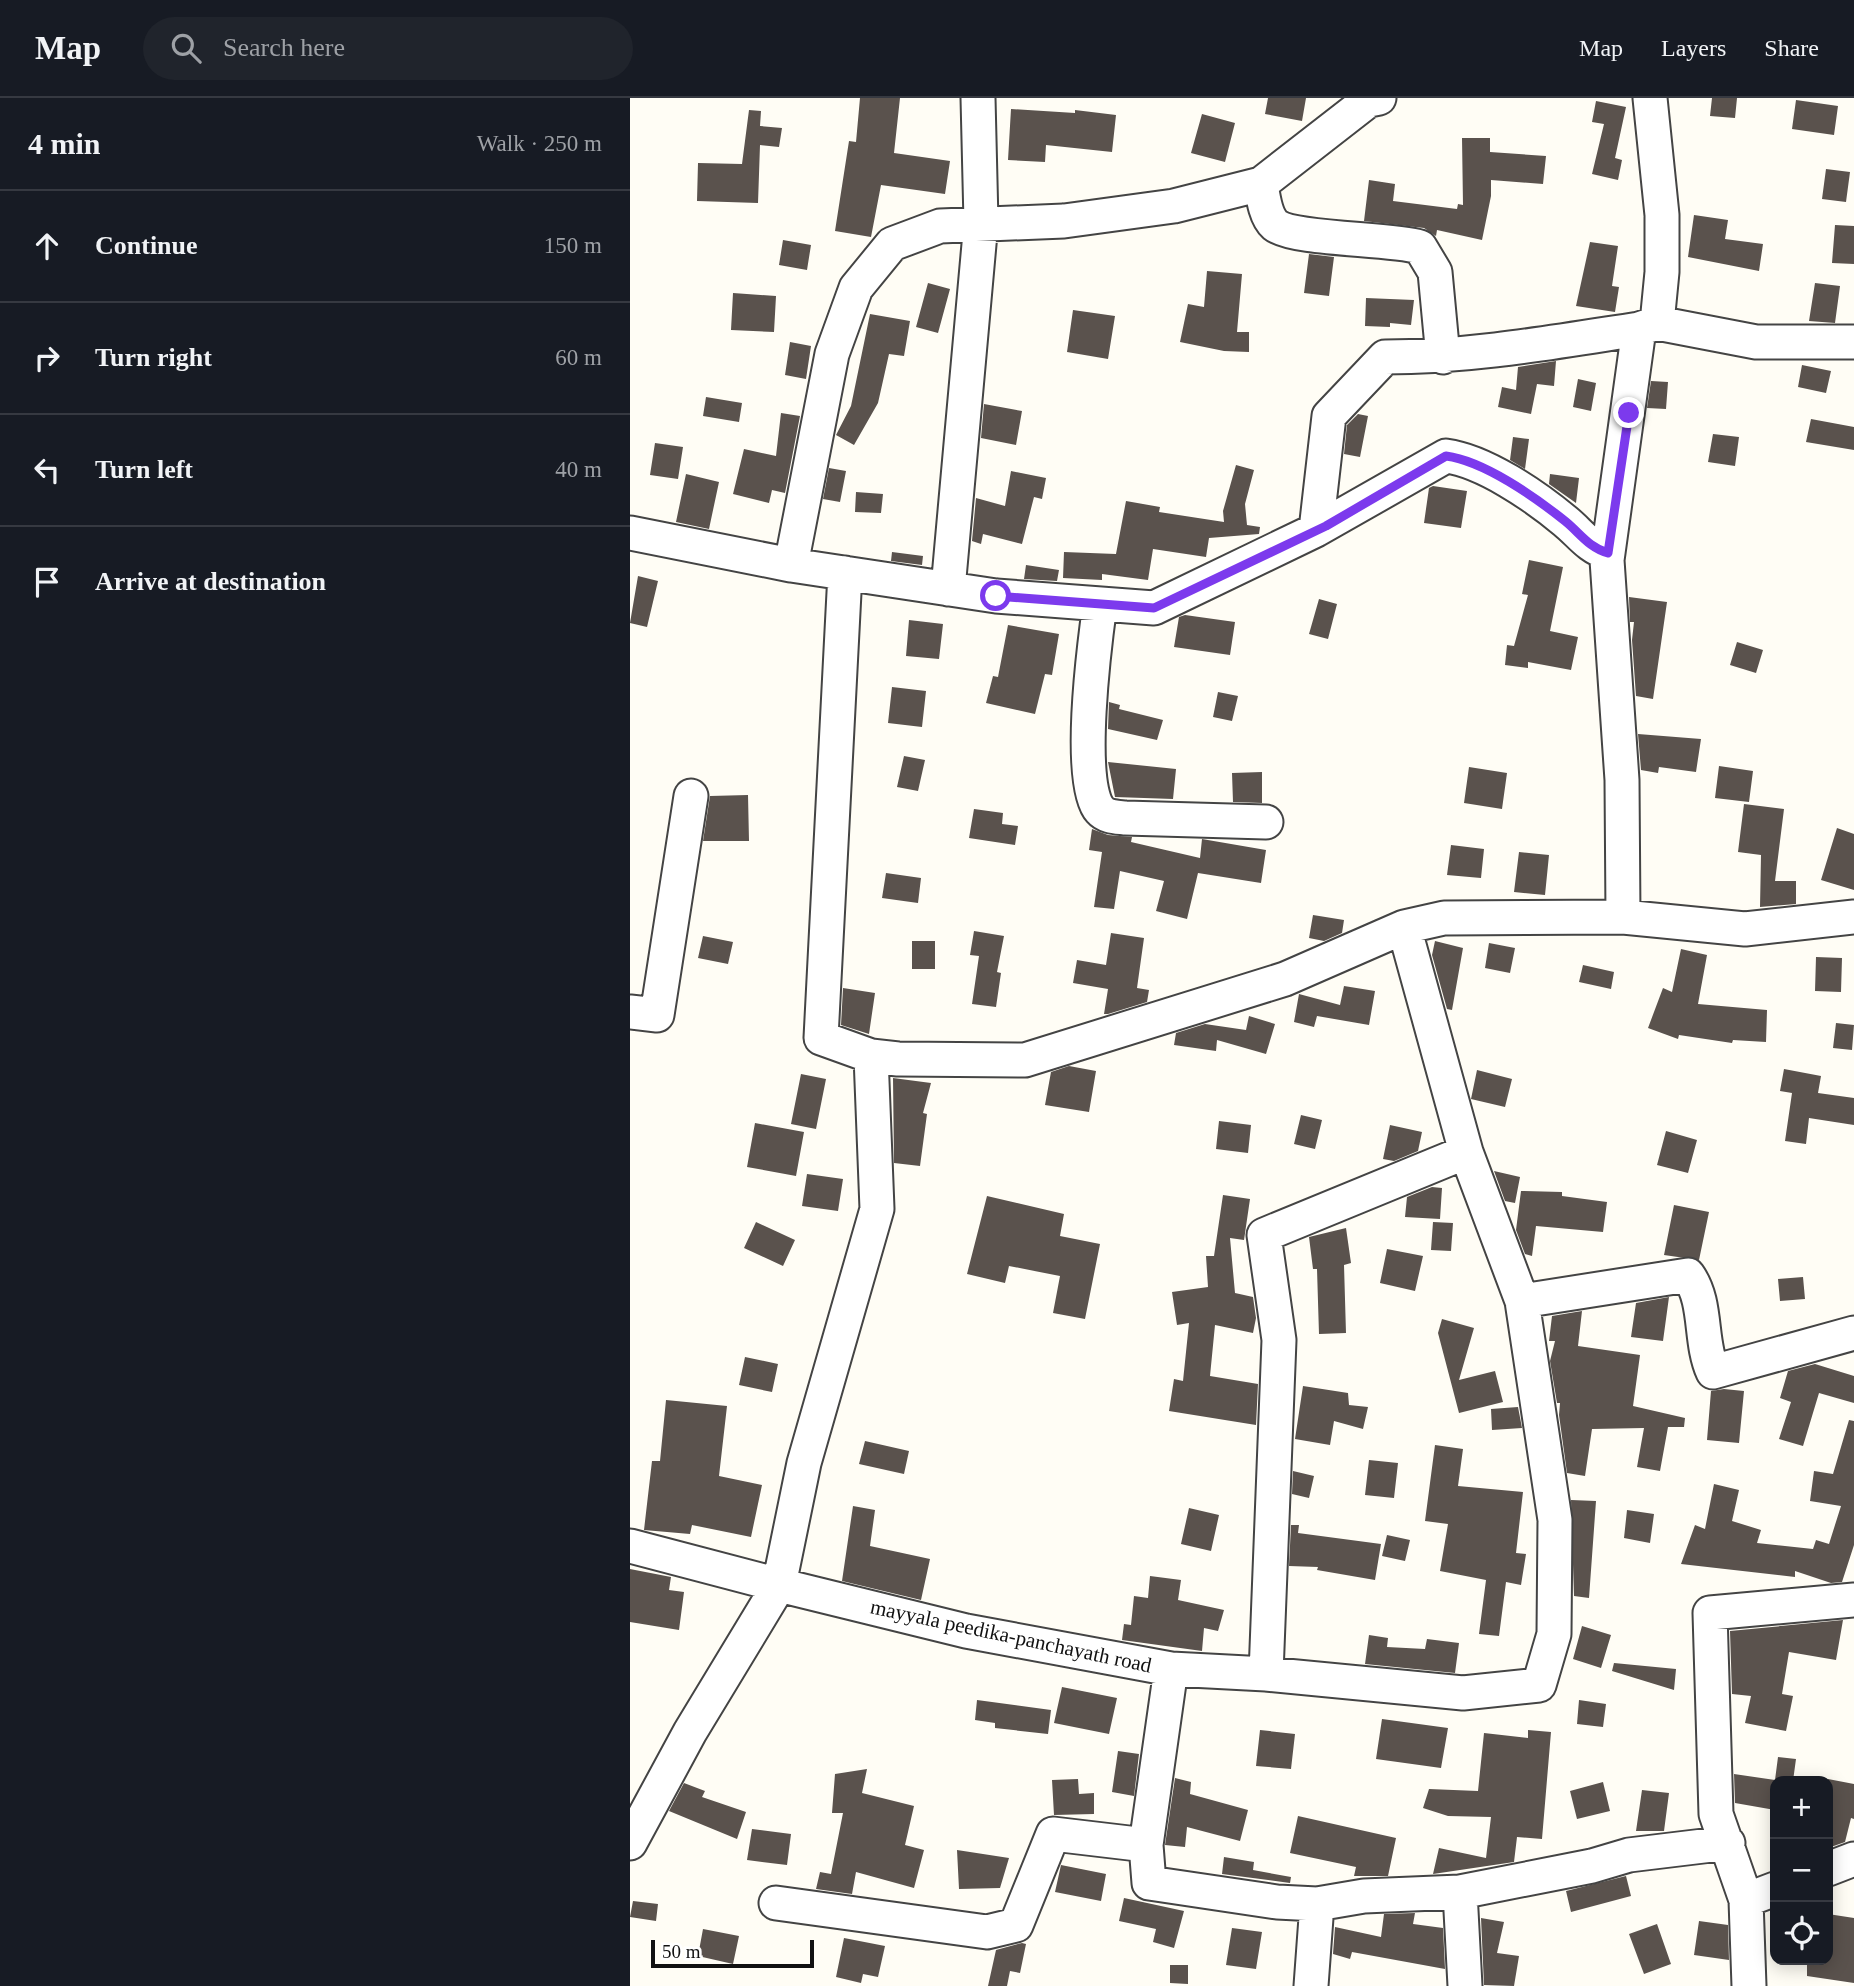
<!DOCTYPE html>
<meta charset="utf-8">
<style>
body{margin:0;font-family:Georgia,serif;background:#20242c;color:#f1f3f6}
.controls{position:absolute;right:21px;bottom:21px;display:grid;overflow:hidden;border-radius:14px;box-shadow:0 4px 18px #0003}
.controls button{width:63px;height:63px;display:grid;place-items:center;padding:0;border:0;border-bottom:2px solid #363941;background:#171b24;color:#f1f3f6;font:35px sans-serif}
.scale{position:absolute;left:21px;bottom:18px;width:163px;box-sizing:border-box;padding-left:7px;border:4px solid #111;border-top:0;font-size:19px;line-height:24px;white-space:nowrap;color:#111;-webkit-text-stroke:5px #fff;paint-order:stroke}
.stop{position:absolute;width:21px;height:21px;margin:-16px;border:5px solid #7c3aed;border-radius:50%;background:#fff}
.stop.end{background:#7c3aed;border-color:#fff;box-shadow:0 2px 7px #0008}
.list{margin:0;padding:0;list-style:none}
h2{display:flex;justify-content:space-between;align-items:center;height:91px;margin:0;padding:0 28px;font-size:30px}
h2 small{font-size:23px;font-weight:400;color:#9ea1a6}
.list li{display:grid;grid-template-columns:46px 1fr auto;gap:21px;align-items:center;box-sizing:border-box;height:112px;padding:0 28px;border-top:2px solid #363941}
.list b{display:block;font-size:26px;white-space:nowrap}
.list em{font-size:23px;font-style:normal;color:#9ea1a6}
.icon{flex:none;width:38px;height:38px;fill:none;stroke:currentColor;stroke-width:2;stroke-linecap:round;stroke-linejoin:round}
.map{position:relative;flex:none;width:1224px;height:1888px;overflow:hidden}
header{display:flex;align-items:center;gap:42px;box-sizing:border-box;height:98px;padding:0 35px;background:#171b24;border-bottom:2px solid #363941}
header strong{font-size:33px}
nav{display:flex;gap:38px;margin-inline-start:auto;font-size:24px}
.search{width:490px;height:63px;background:#20242c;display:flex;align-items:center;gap:18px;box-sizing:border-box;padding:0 24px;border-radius:38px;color:#9ea1a6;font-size:26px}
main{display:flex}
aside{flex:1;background:#171b24}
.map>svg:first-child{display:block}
.building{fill:#5a524d}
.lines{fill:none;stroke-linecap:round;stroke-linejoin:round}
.minor-casing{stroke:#444;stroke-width:37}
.minor{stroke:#fff;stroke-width:33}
.route{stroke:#7c3aed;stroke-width:9}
.labels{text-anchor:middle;stroke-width:7;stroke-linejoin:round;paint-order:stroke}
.street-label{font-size:21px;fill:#111;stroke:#fff}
</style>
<header>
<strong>Map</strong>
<div class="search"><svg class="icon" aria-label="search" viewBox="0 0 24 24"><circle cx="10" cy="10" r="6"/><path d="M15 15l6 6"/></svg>Search here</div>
<nav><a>Map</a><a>Layers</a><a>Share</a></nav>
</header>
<main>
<aside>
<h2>4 min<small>Walk · 250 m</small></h2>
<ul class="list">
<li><svg class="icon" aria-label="ahead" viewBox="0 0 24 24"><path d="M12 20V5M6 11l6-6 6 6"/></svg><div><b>Continue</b></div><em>150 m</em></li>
<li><svg class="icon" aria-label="right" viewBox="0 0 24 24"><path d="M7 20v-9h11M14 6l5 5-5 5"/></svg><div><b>Turn right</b></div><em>60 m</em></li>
<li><svg class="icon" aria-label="left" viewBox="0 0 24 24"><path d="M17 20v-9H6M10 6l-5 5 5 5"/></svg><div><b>Turn left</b></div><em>40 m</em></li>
<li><svg class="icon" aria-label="arrive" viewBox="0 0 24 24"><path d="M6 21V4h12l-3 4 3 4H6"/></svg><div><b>Arrive at destination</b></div></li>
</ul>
</aside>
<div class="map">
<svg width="1224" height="1888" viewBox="0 0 1224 1888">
<rect width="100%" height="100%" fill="#fffdf5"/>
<!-- building -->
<path class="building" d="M230 0H270L264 55 320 63 315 96 251 87 241 139 205 133 219 43 226 44Z
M638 0H676L672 23 635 16Z
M1082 0H1107L1105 20 1080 18Z
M1166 2 1208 8 1204 37 1162 31Z
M966 3 996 9 985 60 992 62 988 82 962 76 974 26 962 24Z
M381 11 445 15V12L486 17 482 54 416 47 415 64 378 62Z
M119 12 131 13 130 28 152 30 149 49 130 47 128 105 67 103 68 65 112 66Z
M572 16 605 25 595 64 561 55Z
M832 40H860V54L916 58 913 86 861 82V98L852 142 807 132 806 138 794 130 734 123 739 82 765 86 763 103 827 111 828 106 833 107Z
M1196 71 1220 74 1216 104 1192 101Z
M1064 117 1098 122 1095 141 1133 146 1129 173 1058 159Z
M1205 127 1224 128V166L1202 165Z
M153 142 181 147 177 172 149 167Z
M960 144 988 148 982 188 989 189 985 214 946 208Z
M679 156 704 159 699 198 674 195Z
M577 173 612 176 607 234H619V254L594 253 550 244 558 206 574 209Z
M298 185 320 191 308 235 286 229Z
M1185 185 1210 188 1205 225 1179 223Z
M103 195 146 198 144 234 101 232Z
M736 200 784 202 781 227 760 225V229L735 228Z
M443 212 485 218 478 261 437 254Z
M240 216 280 223 274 258 259 256 248 305 224 347 206 337 221 308Z
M160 244 181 248 176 281 155 277Z
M926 263 924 288 907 286 901 316 868 309 872 289 886 292 888 269Z
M1172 267 1201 273 1196 295 1168 289Z
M948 281 966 285 961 313 943 309Z
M1021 283 1038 284 1036 311 1017 310Z
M76 299 112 305 109 324 73 318Z
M354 306 392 313 386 347 351 340Z
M151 315 170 318 155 395 142 392 139 405 103 396 114 351 146 358Z
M728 316 738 318 730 359 714 356 717 327Z
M1181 321 1224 329V352L1176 344Z
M1083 336 1109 339 1105 368 1078 364Z
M883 339 899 341 895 371 880 362Z
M25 345 53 349 48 381 20 377Z
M606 367 624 372 615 406 617 427 630 429 629 436 579 440 576 459 523 451 518 482 472 476V482L433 480 434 454 486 456 496 403 530 409 529 414 594 424 593 413Z
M199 370 216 373 210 404 193 401Z
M381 373 416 380 412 401 404 399 392 446 353 436 351 446 342 443 346 400 375 408Z
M56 376 89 384 79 431 46 424Z
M920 376 949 380 946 405 919 386Z
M803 388 837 393 831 430 794 425 799 390Z
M226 394 253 396 251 415 225 414Z
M262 454 293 458 292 467 261 463Z
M899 462 933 469 920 533 948 539 941 572 898 564V570L875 567 877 547 884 548 898 497 892 496Z
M396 467 429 472 427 483 394 481Z
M8 478 28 483 17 529 0 525Z
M999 499 1037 504 1023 601 1006 598 1002 542 1004 524H1000Z
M689 501 707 506 698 541 679 536Z
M555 517 605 524 600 557 544 549 549 519Z
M279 522 313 526 309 561 276 558Z
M378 527 429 536 422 577 415 576 405 616 356 605 363 578 368 579Z
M1107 544 1133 552 1126 575 1100 567Z
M262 589 296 593 292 629 258 625Z
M588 594 608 598 602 623 583 619Z
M479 604 490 607 489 611 533 622 527 642 478 631Z
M1008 636 1071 641 1066 674 1029 669 1028 675 1011 672Z
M274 658 295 662 288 693 267 689Z
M478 664 546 671 543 701 485 699Z
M1089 668 1123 673 1119 704 1085 700Z
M839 669 877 675 872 711 834 705Z
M632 674V705L603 704 602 675Z
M118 697 119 743H73L80 698Z
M1114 706 1154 711 1145 783H1166V806L1130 809 1131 757 1108 754Z
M344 711 373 715 372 726 388 728 385 747 339 740Z
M1207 730 1224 736V792L1191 782Z
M462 731 478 737 502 739 501 744 570 760 572 741 636 752 631 785 568 775 557 821 526 813 534 783 490 773 484 811 464 809 472 754 459 752Z
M821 747 854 751 851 780 817 777Z
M889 754 919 757 915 797 884 794Z
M256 775 291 780 288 805 252 800Z
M683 817 714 822 712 835 694 843 679 840Z
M344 833 374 838 367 874 371 875 366 909 342 906 349 858 340 857Z
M481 835 514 840 507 890 519 892 517 904 478 916H474L478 891 443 885 447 862 476 867Z
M73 838 103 844 98 866 68 860Z
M282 843H305V871H282Z
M805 843 833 850 822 912 817 911 802 857Z
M859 845 885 850 880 875 855 870Z
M1051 851 1077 857 1068 906 1137 912 1136 944 1103 942 1102 945 1049 937 1048 941 1018 930 1033 890 1042 894Z
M1186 859 1212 860 1211 894 1185 893Z
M953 867 984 874 981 891 949 884Z
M714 888 745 893 739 927 687 918 684 929 664 924 669 896 710 907Z
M213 890 245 895 239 936 211 927Z
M619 918 645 926 636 956 587 942 586 953 544 947 546 935 575 926 616 932Z
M1206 925 1224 927 1222 952 1203 950Z
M439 968 466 973 459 1014 415 1007 421 974Z
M1154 971 1191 978 1188 995 1224 1000V1027L1179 1020 1176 1046 1155 1043 1162 995 1150 993Z
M847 972 882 981 875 1009 841 1001Z
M171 976 196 981 186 1031 161 1026Z
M263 980 301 985 293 1015 297 1016 290 1068 264 1065Z
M671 1017 692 1022 685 1051 664 1046Z
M589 1023 621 1027 618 1055 586 1051Z
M125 1025 174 1034 166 1078 117 1069Z
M760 1027 792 1034 788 1053 764 1063 753 1061Z
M1036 1033 1067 1042 1058 1075 1027 1067Z
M864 1073 890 1079 885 1105 875 1103Z
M177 1076 213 1081 208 1113 172 1108Z
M802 1089 812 1090 810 1121 775 1119 777 1099Z
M891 1093 932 1094V1098L977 1104 973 1134 906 1128 902 1158 895 1156 886 1132Z
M593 1097 620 1101 614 1142 600 1140 605 1195 623 1199 626 1220 623 1235 585 1227 580 1278 628 1286 626 1327 539 1313 544 1281 553 1283 559 1225 547 1227 542 1194 578 1189 576 1158H584Z
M357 1098 434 1116 430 1138 470 1146 455 1221 423 1215 430 1178 379 1168 375 1185 337 1176Z
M1044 1107 1079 1114 1069 1162 1034 1157Z
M126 1124 165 1142 153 1168 114 1150Z
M803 1124 823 1125 821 1153 801 1152Z
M716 1130 721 1165 714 1167 716 1235 689 1236 687 1171H683L679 1139Z
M757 1151 793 1158 785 1193 750 1185Z
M1173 1179 1175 1201 1150 1203 1148 1181Z
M1039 1199 1033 1243 1001 1239 1006 1205Z
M952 1213 948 1248 1010 1257 1003 1308 1055 1320 1054 1329H1038L1030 1373 1007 1369 1014 1330 962 1331 955 1378 937 1375 929 1317 930 1305H927L920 1263 925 1243H919L922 1218Z
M812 1221 844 1230 829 1282 865 1273 873 1304 829 1315 808 1235Z
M115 1259 148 1266 142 1294 109 1287Z
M1185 1266 1224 1278V1305L1189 1295 1173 1348 1149 1341 1161 1304 1150 1300 1158 1273Z
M673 1288 718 1295 719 1307 738 1309 733 1331 704 1323 700 1347 665 1341Z
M1094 1291 1114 1293 1109 1345 1077 1342 1081 1293Z
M36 1302 97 1308 89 1378 132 1387 121 1439 62 1427 60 1436 14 1432 22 1363H30Z
M888 1309 892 1330 862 1332 861 1311Z
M1219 1322 1224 1323V1447L1212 1484 1201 1485 1165 1473V1479L1051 1466 1065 1427 1075 1431 1084 1386 1109 1392 1102 1423 1131 1432 1127 1445 1183 1451 1186 1442 1199 1446 1211 1408 1180 1403 1184 1373 1203 1376Z
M235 1343 279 1353 274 1376 229 1366Z
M805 1347 833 1351 828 1388 893 1394 886 1455 896 1456 891 1487 876 1484 869 1538 849 1536 856 1482 810 1473 818 1426 795 1423Z
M739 1362 768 1365 764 1400 735 1397Z
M663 1373 684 1378 679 1400 662 1396Z
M941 1402 966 1403 959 1500 944 1498Z
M223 1408 245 1412 240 1448 300 1461 291 1502 212 1483Z
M559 1410 589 1417 581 1453 551 1446Z
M997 1412 1024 1416 1020 1445 994 1440Z
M661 1427H669L668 1435 751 1446 745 1482 687 1472 688 1469 659 1468Z
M757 1437 780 1442 775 1463 752 1458Z
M0 1471 41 1479 39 1492 54 1494 49 1532 0 1524Z
M520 1478 551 1482 548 1502 594 1512 588 1533 574 1530 572 1553 492 1542 494 1526 501 1527 504 1498 518 1500Z
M1213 1522 1206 1562 1159 1554 1152 1596 1163 1598 1156 1633 1115 1625 1121 1598 1102 1596 1100 1533Z
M952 1528 981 1537 971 1570 943 1561Z
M739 1537 758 1540 757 1549 795 1551 797 1541 829 1545 825 1575 735 1566Z
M984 1565 1046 1571 1044 1592 982 1573Z
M432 1589 487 1600 479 1636 424 1625Z
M347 1602 421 1612 418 1636 365 1630V1625L345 1622Z
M949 1602 976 1606 973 1629 947 1626Z
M752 1621 818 1630 811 1670 746 1661Z
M630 1632 665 1636 661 1671 626 1668Z
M898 1632 921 1634 912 1741 887 1739 884 1764 803 1776 809 1750 856 1760 861 1719 818 1718 793 1710 799 1691 848 1693 854 1635 898 1640Z
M488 1653 509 1656 504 1698 482 1694Z
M1148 1659 1166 1661 1163 1683H1145V1712L1105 1705 1104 1676 1145 1682Z
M237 1671 232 1695 284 1708 275 1747 294 1752 284 1790 226 1774 222 1796 186 1791 190 1774 201 1776 213 1715H202L205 1676Z
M545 1680 561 1684 560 1696 618 1712 610 1743 557 1729 555 1749 535 1747Z
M448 1681 449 1696 464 1695V1716L424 1717 422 1682Z
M1198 1681 1224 1686V1721L1221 1720 1215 1744 1198 1750Z
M973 1684 980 1713 947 1721 940 1693Z
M54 1685 75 1693 72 1699 116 1714 107 1741 39 1713Z
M1012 1692 1039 1695 1034 1733H1006Z
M668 1718 766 1740 758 1778H724L726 1769 660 1755Z
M122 1731 161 1736 157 1767 117 1762Z
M327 1752 379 1760 370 1790 329 1791Z
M594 1759 624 1764 623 1772 661 1779 660 1785 592 1776Z
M431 1767 476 1776 471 1803 425 1794Z
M996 1778 1001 1798 941 1814 936 1793Z
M494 1800 554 1813 544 1850 523 1844 526 1831 489 1823Z
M3 1803 28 1806 26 1823 0 1819Z
M785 1815 783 1826 813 1830 815 1871 722 1854 720 1861 703 1856 705 1829 751 1839 754 1816Z
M1198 1816 1224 1820V1885L1177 1878V1862H1198Z
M851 1820 874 1824 867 1855 889 1858 884 1888 854 1887Z
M1069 1823 1098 1827 1099 1862 1064 1857Z
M1027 1826 1041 1866 1014 1876 999 1836Z
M602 1830 632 1834 626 1871 596 1867Z
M73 1831 109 1838 103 1866 68 1858Z
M214 1840 255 1848 248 1879 233 1876 231 1885 206 1879Z
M392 1845 396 1846 390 1875 380 1873 377 1888H358L366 1852Z
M540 1867H558V1886L540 1885Z"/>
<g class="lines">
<defs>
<path id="minor" d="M1020 0 1032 117V174L1027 225
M631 86C633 98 635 118 645 127 663 142 760 140 790 149L805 174 813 259
M686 432 816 358C854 363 905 398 935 423 950 435 958 449 978 455
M0 435 161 467 202 256 226 190 262 146 310 128 434 123 544 108 631 86 739 2 749 0
M161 467 366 498 524 510 686 432 699 318 755 259C841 259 924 244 1009 231L1027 225 1126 244H1224
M215 475 191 940 241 958 268 961 395 962 655 881 774 829 836 1054 892 1203
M318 491 351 124 348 0
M470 506C465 542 446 687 470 712 476 719 486 719 495 720L636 724
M993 819 992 682 977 462 1009 231
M774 829 814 820 993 819 1115 831 1224 819
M0 914 27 917 61 698
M0 1448 149 1487 174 1365 247 1111 241 958
M541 1571 636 1576 833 1595 909 1587 924 1536 925 1422 892 1203 1058 1177C1078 1205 1069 1243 1083 1274L1224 1235
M636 1576 649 1242 634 1137 836 1054
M0 1745 60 1634 149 1487 336 1533 541 1571 516 1747 519 1785 647 1804 687 1806 734 1798 830 1794 835 1888
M1198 1771 1224 1761
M830 1794 962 1768 999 1757 1098 1745
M1116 1802 1086 1716 1080 1515 1224 1502
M146 1805 357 1834 386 1827 423 1736 516 1747
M681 1888 687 1806
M1119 1888 1116 1802 1145 1791"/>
</defs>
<!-- minor casing -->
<use href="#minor" class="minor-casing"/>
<!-- minor -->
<use href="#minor" class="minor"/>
</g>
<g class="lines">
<!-- route -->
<path class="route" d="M366 498 524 510 696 428 816 358C854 363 905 399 935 423 950 435 958 449 978 455L999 315"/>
</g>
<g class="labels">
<!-- street labels -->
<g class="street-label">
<text transform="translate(381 1538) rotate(12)" y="7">mayyala peedika-panchayath road</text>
</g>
</g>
</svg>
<div class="controls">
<button>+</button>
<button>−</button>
<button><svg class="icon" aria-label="locate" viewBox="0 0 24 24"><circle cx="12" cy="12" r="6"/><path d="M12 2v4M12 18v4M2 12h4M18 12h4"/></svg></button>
</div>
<div class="scale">50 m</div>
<div class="stop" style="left:366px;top:498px"></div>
<div class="stop end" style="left:999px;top:315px"></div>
</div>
</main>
